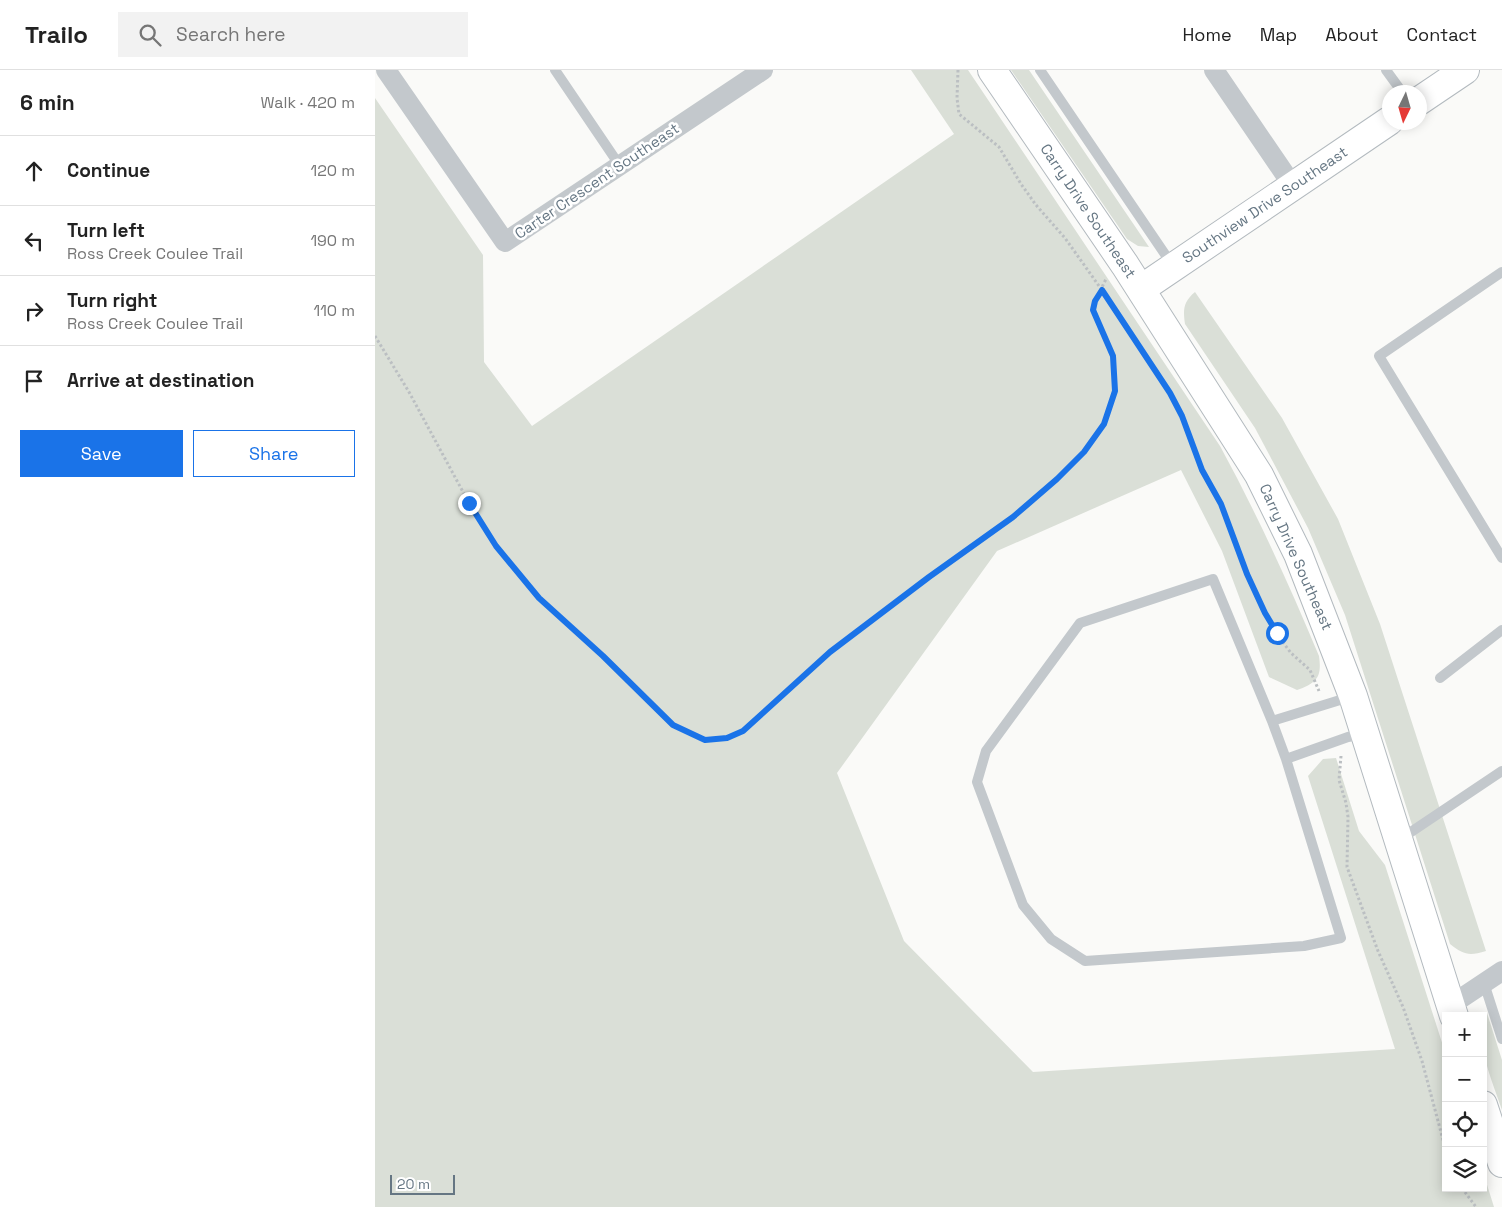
<!DOCTYPE html>
<meta charset="utf-8">
<style>
body{margin:0;font-family:"Space Grotesk",sans-serif;background:#f2f2f2;color:#222}
.controls{position:absolute;right:15px;bottom:15px;display:grid;overflow:hidden;border-radius:0px;box-shadow:0 2px 12px #0003}
.controls button{width:45px;height:45px;display:grid;place-items:center;padding:0;border:0;border-bottom:1px solid #e0e0e0;background:#fff;color:#222;font:25px sans-serif}
.compass{position:absolute;left:1007px;top:15px;width:45px;height:45px;border-radius:50%;background:#fff;box-shadow:0 2px 12px #0003;rotate:185deg}
.scale{position:absolute;left:15px;bottom:12px;width:65px;box-sizing:border-box;padding-left:5px;border:2px solid #657683;border-top:0;font-size:14px;line-height:18px;white-space:nowrap;color:#657683;-webkit-text-stroke:4px #fff;paint-order:stroke}
.stop{position:absolute;width:15px;height:15px;margin:-11px;border:4px solid #1a73e8;border-radius:50%;background:#fff}
.stop.end{background:#1a73e8;border-color:#fff;box-shadow:0 1px 5px #0008}
.list{margin:0;padding:0;list-style:none}
h2{display:flex;justify-content:space-between;align-items:center;height:65px;margin:0;padding:0 20px;font-size:21px}
h2 small{font-size:16px;font-weight:400;color:#767676}
.list li{display:grid;grid-template-columns:32px 1fr auto;gap:15px;align-items:center;box-sizing:border-box;height:70px;padding:0 20px;border-top:1px solid #e0e0e0}
.list b{display:block;font-size:19px;white-space:nowrap}
.list p{margin:0;font-size:16px;white-space:nowrap;color:#767676}
.list em{font-size:16px;font-style:normal;color:#767676}
.actions{display:flex;gap:10px;padding:15px 20px}
.actions a{flex:1;padding:11px 0;border:1px solid #1a73e8;border-radius:0px;text-align:center;font-size:18px;color:#1a73e8}
.actions .main{background:#1a73e8;color:#fff}
.icon{flex:none;width:28px;height:28px;fill:none;stroke:currentColor;stroke-width:2;stroke-linecap:round;stroke-linejoin:round}
.map{position:relative;flex:none;width:1127px;height:1137px;overflow:hidden}
header{display:flex;align-items:center;gap:30px;box-sizing:border-box;height:70px;padding:0 25px;background:#fff;border-bottom:1px solid #e0e0e0}
header strong{font-size:24px}
nav{display:flex;gap:28px;margin-inline-start:auto;font-size:18px}
.search{width:350px;height:45px;background:#f2f2f2;display:flex;align-items:center;gap:12px;box-sizing:border-box;padding:0 18px;border-radius:0px;color:#767676;font-size:19px}
main{display:flex}
aside{flex:1;background:#fff}
.map>svg:first-child{display:block}
.green{fill:#dadfd7}
.lines{fill:none;stroke-linecap:round;stroke-linejoin:round}
.secondary-casing{stroke:#b3babf;stroke-width:30}
.path{stroke:#bbbfc2;stroke-width:3;stroke-dasharray:2.5 2.5;stroke-linecap:butt}
.lane{stroke:#c3c8cc;stroke-width:10}
.street{stroke:#c3c8cc;stroke-width:20}
.secondary{stroke:#fff;stroke-width:28}
.route{stroke:#1a73e8;stroke-width:6}
.labels{text-anchor:middle;stroke-width:5;stroke-linejoin:round;paint-order:stroke}
.street-label{font-size:15px;fill:#657683;stroke:#fff}
</style>
<header>
<strong>Trailo</strong>
<div class="search"><svg class="icon" aria-label="search" viewBox="0 0 24 24"><circle cx="10" cy="10" r="6"/><path d="M15 15l6 6"/></svg>Search here</div>
<nav><a>Home</a><a>Map</a><a>About</a><a>Contact</a></nav>
</header>
<main>
<aside>
<h2>6 min<small>Walk · 420 m</small></h2>
<ul class="list">
<li><svg class="icon" aria-label="ahead" viewBox="0 0 24 24"><path d="M12 20V5M6 11l6-6 6 6"/></svg><div><b>Continue</b></div><em>120 m</em></li>
<li><svg class="icon" aria-label="left" viewBox="0 0 24 24"><path d="M17 20v-9H6M10 6l-5 5 5 5"/></svg><div><b>Turn left</b><p>Ross Creek Coulee Trail</p></div><em>190 m</em></li>
<li><svg class="icon" aria-label="right" viewBox="0 0 24 24"><path d="M7 20v-9h11M14 6l5 5-5 5"/></svg><div><b>Turn right</b><p>Ross Creek Coulee Trail</p></div><em>110 m</em></li>
<li><svg class="icon" aria-label="arrive" viewBox="0 0 24 24"><path d="M6 21V4h12l-3 4 3 4H6"/></svg><div><b>Arrive at destination</b></div></li>
</ul>
<div class="actions"><a class="main">Save</a><a>Share</a></div>
</aside>
<div class="map">
<svg width="1127" height="1137" viewBox="0 0 1127 1137">
<rect width="100%" height="100%" fill="#fafaf8"/>
<!-- green -->
<path class="green" d="M536 0H593L845 376C882 444 914 514 944 586 947 607 942 613 922 620L894 607 847 481 806 400 622 481 462 703 529 871 658 1002 1020 979 933 706 948 689 961 688 984 761 1010 795 1071 985V1118H1108V1102L1119 1137H0V28L108 185 109 292 157 356 579 64Z
M636 0H654L774 177 763 176 752 169Z
M820 222 907 348 963 449 1005 554 1111 881C1094 886 1089 885 1075 874L970 545 933 458 880 358 810 254C808 240 808 232 820 222Z
M1112 943 1127 990V1040C1118 1012 1098 971 1112 943Z"/>
<g class="lines">
<defs>
<path id="secondary" d="M617 0 750 195 884 405 923 484 978 626 1079 946
M1044 31 1090 0
M766 219 1014 51
M1108 1035 1127 1093"/>
</defs>
<!-- secondary casing -->
<use href="#secondary" class="secondary-casing"/>
<!-- path -->
<path class="path" d="M583 0 582 28 584 44 624 77 646 114 661 135 690 168 746 247 795 323 807 346 827 400 846 434 872 504 890 543 901 563 916 583 935 600 944 621
M0 266 34 322 94 433 121 477 164 528 228 585 298 655 330 670 351 668 368 661C406 625 444 590 485 558 545 512 610 471 667 422 689 402 714 382 728 355 742 331 743 296 732 271 728 263 719 247 718 240 718 235 729 213 731 209
M966 686 964 710 971 733 973 747 972 797 1003 881 1028 937 1047 991 1071 1081
M1087 1118 1101 1137"/>
<!-- lane -->
<path class="lane" d="M180 0 245 96
M665 0 798 196
M1011 0 1027 22
M1127 202 1004 286 1127 488
M838 509 897 651 911 689 966 868 929 876 710 891 676 869 648 835 602 712 611 681 705 553Z
M1065 608 1127 560
M897 651 978 626
M911 689 973 667 988 664
M1024 770 1127 701
M1109 913 1127 969"/>
<!-- street -->
<path class="street" d="M11 0 130 172 388 0
M839 0 918 116
M1076 935 1127 901"/>
<!-- secondary -->
<use href="#secondary" class="secondary"/>
</g>
<g class="lines">
<!-- route -->
<path class="route" d="M94 433 121 476 164 528 228 586 298 655 330 670 352 668 368 661 455 582 554 507 638 447 682 409 709 382 729 354 740 321 738 286 718 240 720 231 727 220 795 323 807 346 827 400 846 434 872 504 890 543 902 563"/>
</g>
<g class="labels">
<!-- street labels -->
<g class="street-label">
<text transform="translate(222 111) rotate(-34)" y="5">Carter Crescent Southeast</text>
<text transform="translate(890 135) rotate(-34)" y="5">Southview Drive Southeast</text>
<text transform="translate(713 141) rotate(56)" y="5">Carry Drive Southeast</text>
<text transform="translate(921 487) rotate(66)" y="5">Carry Drive Southeast</text>
</g>
</g>
</svg>
<div class="controls">
<button>+</button>
<button>−</button>
<button><svg class="icon" aria-label="locate" viewBox="0 0 24 24"><circle cx="12" cy="12" r="6"/><path d="M12 2v4M12 18v4M2 12h4M18 12h4"/></svg></button>
<button><svg class="icon" aria-label="layers" viewBox="0 0 24 24"><path d="M12 4l9 5-9 5-9-5zM3 14l9 5 9-5"/></svg></button>
</div>
<svg class="compass" viewBox="-18 -18 36 36"><path d="M0-13l5 13h-10z" fill="#e53935"/><path d="M0 13l5-13h-10z" fill="#767676"/></svg>
<div class="scale">20 m</div>
<div class="stop" style="left:902px;top:563px"></div>
<div class="stop end" style="left:94px;top:433px"></div>
</div>
</main>
